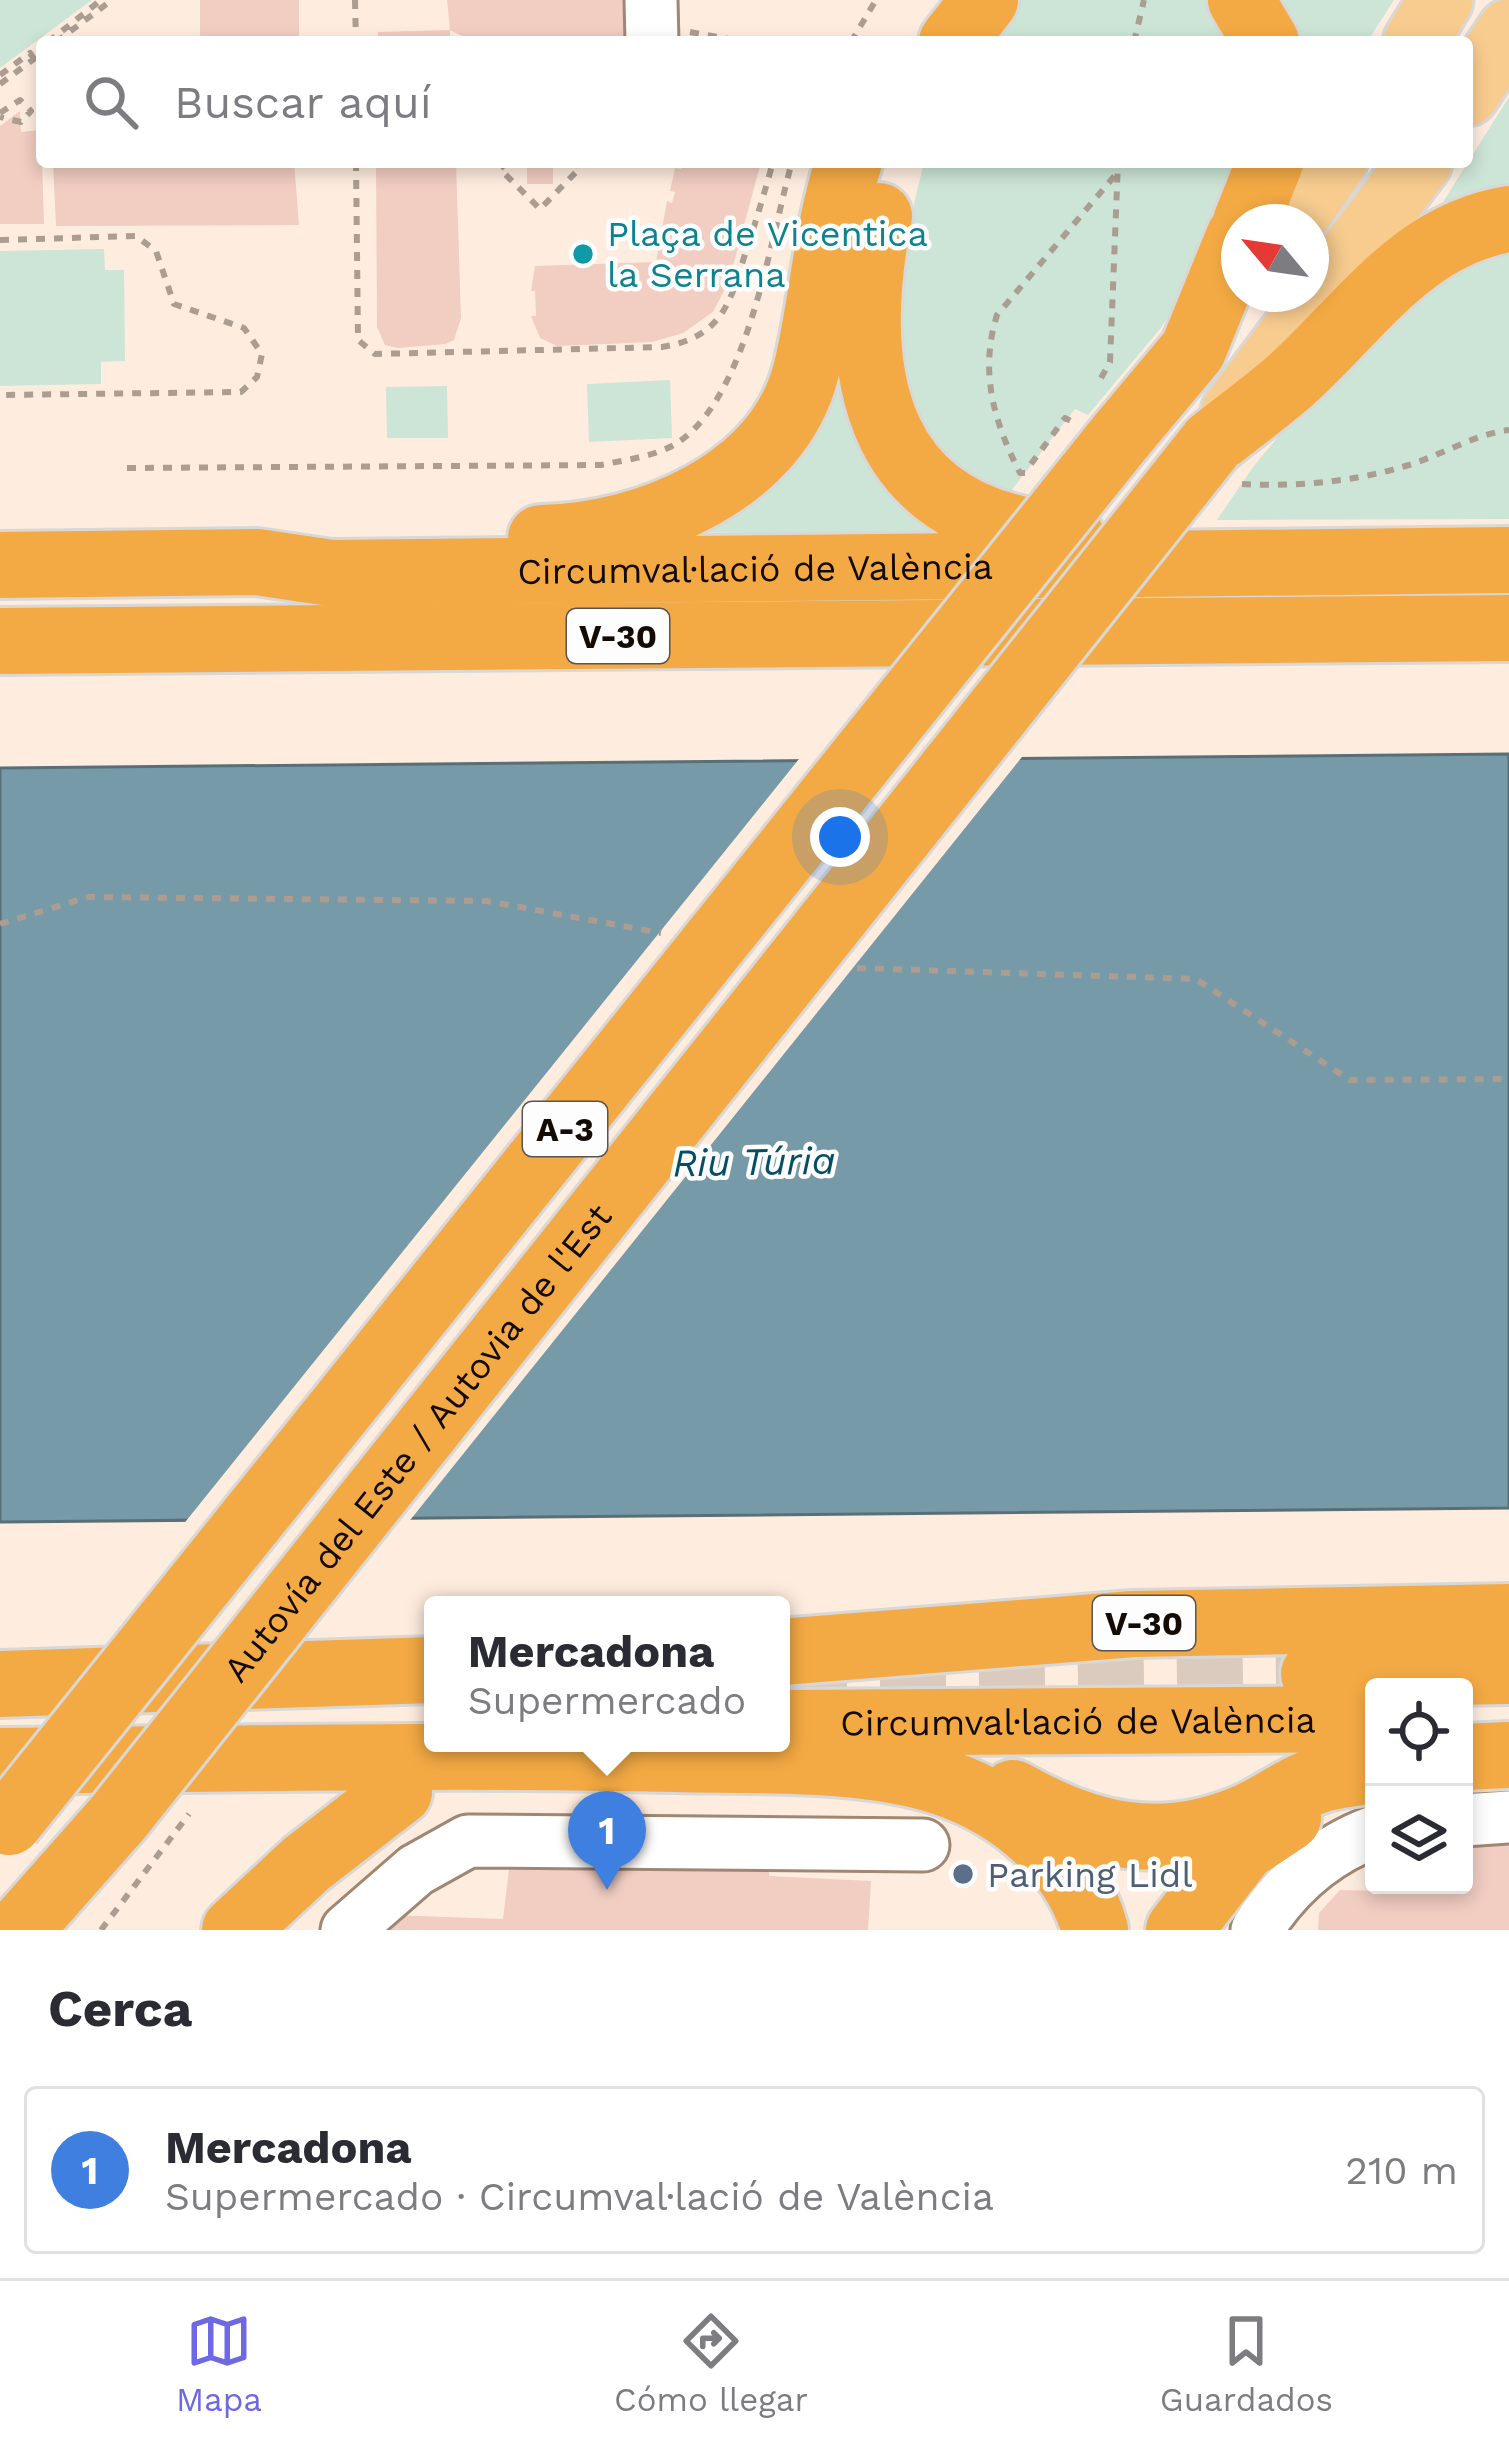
<!DOCTYPE html>
<html lang="es">
<meta charset="utf-8">
<style>
body{margin:0;font-family:"Work Sans",sans-serif;background:#f2f2f3;color:#2b2b33}
.controls{position:absolute;right:36px;bottom:36px;display:grid;overflow:hidden;border-radius:12px;box-shadow:0 6px 18px #0003}
.controls button{width:108px;height:108px;display:grid;place-items:center;padding:0;border:0;border-bottom:3px solid #e1e1e2;background:#fff;color:#2b2b33;font:60px sans-serif}
.compass{position:absolute;left:1221px;top:204px;width:108px;height:108px;border-radius:50%;background:#fff;box-shadow:0 6px 18px #0003;rotate:299deg}
.you{position:absolute;left:840px;top:837px;width:42px;height:42px;margin:-30px;border:9px solid #fff;border-radius:50%;background:#1a73e8;box-shadow:0 0 0 18px #1a73e833}
.badge{display:grid;place-items:center;width:78px;height:78px;border-radius:50%;background:#6e69e3;color:#fff;font-size:39px;font-weight:700}
.pin{position:absolute;translate:-50% -99px;filter:drop-shadow(0 3px 6px #0008)}
.pin::after{content:'';position:absolute;top:63px;width:42px;height:36px;background:inherit;clip-path:polygon(0 0,100% 0,50% 100%)}
.popup{position:absolute;left:424px;top:1596px;width:366px;height:156px;box-sizing:border-box;display:grid;place-content:center;border-radius:12px;background:#fff;filter:drop-shadow(0 3px 9px #0005);font-size:39px;white-space:nowrap;color:#7c7c81}
.popup b{font-size:45px;color:#2b2b33}
.popup::after{content:'';position:absolute;left:50%;top:100%;margin-left:-24px;border:24px solid transparent;border-top-color:#fff}
.list{margin:0;padding:0;list-style:none}
h2{display:flex;justify-content:space-between;align-items:center;height:156px;margin:0;padding:0 48px;font-size:51px}
h2 small{font-size:39px;font-weight:400;color:#7c7c81}
.list li{display:grid;grid-template-columns:78px 1fr auto;gap:36px;align-items:center;box-sizing:border-box;height:168px;margin:0 24px 24px;padding:0 24px;border:3px solid #e1e1e2;border-radius:12px}
.list b{display:block;font-size:45px;white-space:nowrap}
.list p{margin:0;font-size:39px;white-space:nowrap;color:#7c7c81}
.list em{font-size:39px;font-style:normal;color:#7c7c81}
.icon{flex:none;width:66px;height:66px;fill:none;stroke:currentColor;stroke-width:2;stroke-linecap:round;stroke-linejoin:round}
.map{position:relative;flex:none;width:1509px;height:1930px;overflow:hidden}
.search{position:absolute;background:#fff;box-shadow:0 6px 18px #0003;left:36px;right:36px;top:36px;height:132px;display:flex;align-items:center;gap:30px;box-sizing:border-box;padding:0 42px;border-radius:12px;color:#7c7c81;font-size:45px}
.sheet{height:348px;background:#fff}
nav{display:flex;justify-content:space-around;align-items:center;box-sizing:border-box;height:168px;border-top:3px solid #e1e1e2;background:#fff;font-size:33px;color:#7c7c81}
nav a{display:grid;justify-items:center;gap:6px}
nav .on{color:#6e69e3}
.map>svg:first-child{display:block}
.green{fill:#cce5d6}
.water{fill:#779aa8;stroke:#596f77;stroke-width:3}
.pier{fill:#feeddf}
.building{fill:#f1cdc2}
.lines{fill:none;stroke-linecap:round;stroke-linejoin:round}
.highway-tunnel{stroke:#dbcbbe;stroke-width:66;stroke-dasharray:66 33;stroke-linecap:butt}
.minor-casing{stroke:#a08773;stroke-width:57}
.major-casing{stroke:#d9d8d7;stroke-width:69}
.highway-casing{stroke:#d9d8d7;stroke-width:72}
.path{stroke:#ab9d92;stroke-width:6;stroke-dasharray:9 9;stroke-linecap:butt}
.minor{stroke:#fff;stroke-width:51}
.major{stroke:#f8cc8f;stroke-width:63}
.highway{stroke:#f4aa44;stroke-width:66}
.highway-bridge-casing{stroke:#d9d8d7;stroke-width:72;stroke-linecap:butt}
.highway-bridge{stroke:#f4aa44;stroke-width:66}
.culture-dot{fill:#0f9aa8;stroke:#fdfdfd;stroke-width:4.5}
.service-dot{fill:#5c6f8a;stroke:#fdfdfd;stroke-width:4.5}
.labels{text-anchor:middle;stroke-width:9;stroke-linejoin:round;paint-order:stroke}
.shield{fill:#fdfdfd;stroke:#5a544f;stroke-width:3}
.shield-label{font-size:33px;font-weight:bold;fill:#140b05}
.culture-label{font-size:36px;fill:#0d838f;stroke:#fdfdfd;text-anchor:start}
.street-label{font-size:36px;fill:#140b05;stroke:#fdfdfd}
.service-label{font-size:36px;fill:#4e5e75;stroke:#fdfdfd;text-anchor:start}
.water-label{font-size:39px;font-style:italic;fill:#044f64;stroke:#fdfdfd}
</style>
<div class="map">
<svg width="1509" height="1930" viewBox="0 0 1509 1930">
<rect width="100%" height="100%" fill="#feeddf"/>
<!-- green -->
<path class="green" d="M0 0H92L0 68Z
M1017 0H1218L1245 42H980Z
M1265 0H1394L1367 42H1286Z
M1509 97V188L1446 205 1443 202Z
M924 162H1253L1214 251 1160 329 1088 415 1075 409 1004 500C974 483 936 458 919 428 875 351 905 242 924 162Z
M859 219 946 535 669 532 705 514Z
M1509 240V519L1217 520 1253 467 1382 311Z
M104 249 105 270H124L125 361 101 362V384L0 386V251Z
M670 380 672 438 589 442 587 384Z
M447 386 448 438H387L386 387Z"/>
<!-- water -->
<path class="water" d="M1509 754V1508L0 1522V768Z"/>
<!-- pier -->
<path class="pier" d="M1026 752 407 1524 182 1526 803 754Z"/>
<!-- building -->
<path class="building" d="M200 0H299V42H200Z
M447 0H637L630 42 472 41 450 30V42H378V32L450 30Z
M20 111 21 132 41 130 44 224H0V126Z
M53 162H294L299 225 56 226Z
M376 162H456L461 318 454 340 445 344 398 348 385 345 377 327Z
M527 162H553V184H527Z
M683 162H761L729 281 713 312 683 333 652 342 557 346 540 338 531 316H536L535 291H531L535 266 656 262 667 201 672 203 675 192 670 191 675 168 681 169Z
M1464 1840 1509 1841V1930H1318L1319 1913 1340 1890 1433 1892V1885H1464Z
M770 1856 769 1876 871 1881 868 1930H387L388 1915 503 1919 510 1860Z"/>
<g class="lines">
<!-- highway-tunnel -->
<path class="highway-tunnel" d="M781 1683 1314 1674"/>
<defs>
<path id="minor" d="M651 0 652 42
M1464 1820 1509 1817
M347 1930 416 1870 468 1841 923 1845
M1257 1930C1285 1885 1325 1850 1374 1832"/>
<path id="major" d="M1415 42 1441 0
M1467 94 1509 31
M1293 222 1335 162
M1233 412 1420 162"/>
<g id="highway">
<path d="M1241 0 1266 42"/>
<path d="M952 42 985 0"/>
<path d="M879 216C847 378 876 525 1071 536"/>
<path d="M1246 222 1270 162"/>
<path d="M1121 436 1193 350 1239 237"/>
<path d="M1212 443C1238 422 1266 402 1291 380 1360 318 1411 235 1509 219"/>
<path d="M541 538C646 536 778 482 806 371 823 303 826 228 849 162"/>
<path id="s1" d="M0 565 257 562 331 573 1509 560"/>
<path d="M0 641 1509 628"/>
<path d="M781 1652 1133 1624 1509 1617"/>
<path d="M1314 1674 1509 1671"/>
<path d="M0 1684 433 1670"/>
<path id="s2" d="M781 1723 1374 1719"/>
<path d="M1464 1757 1509 1755"/>
<path d="M0 1761C225 1759 449 1754 674 1759 756 1761 867 1756 945 1783 1013 1806 1076 1860 1095 1930"/>
<path d="M1013 1793C1089 1836 1160 1853 1244 1818 1269 1808 1293 1788 1319 1780 1336 1774 1356 1774 1374 1769"/>
<path d="M19 1930 118 1818"/>
<path d="M235 1930 306 1864 399 1792"/>
<path d="M1179 1930 1243 1848 1288 1818"/>
</g>
</defs>
<!-- minor casing -->
<use href="#minor" class="minor-casing"/>
<!-- major casing -->
<use href="#major" class="major-casing"/>
<!-- highway casing -->
<use href="#highway" class="highway-casing"/>
<!-- path -->
<path class="path" d="M355 0 356 42
M690 32 746 42
M48 42 101 0
M56 42 112 0
M851 42 876 0
M1134 42 1144 0
M0 75 30 53 34 59
M0 84 42 53
M0 113 20 100 31 111 21 122 0 117
M356 162 358 340 375 354 662 347C731 336 732 290 751 236 759 211 766 187 773 162
M507 162 500 169 540 209 580 168 574 162
M0 240 136 236 156 251 174 304 244 328 262 354 257 377 241 392 0 395
M1101 378 1110 362 1118 162
M1031 464 1065 418 1071 421
M127 468 601 465C624 460 651 457 672 446 747 405 770 239 792 162
M1025 473H1020C994 422 979 372 997 315L1117 173
M1242 484C1293 487 1352 482 1402 467 1439 457 1471 435 1509 430
M0 924 88 897 487 901 661 933
M857 968 1196 979 1350 1080 1509 1079
M101 1930 189 1814"/>
<!-- minor -->
<use href="#minor" class="minor"/>
<!-- major -->
<use href="#major" class="major"/>
<!-- highway -->
<use href="#highway" class="highway"/>
<defs>
<g id="highway-bridge">
<path id="s3" d="M118 1818 1212 443"/>
<path d="M9 1822 1121 436"/>
</g>
</defs>
<!-- highway-bridge casing -->
<use href="#highway-bridge" class="highway-bridge-casing"/>
<!-- highway-bridge -->
<use href="#highway-bridge" class="highway-bridge"/>
</g>
<!-- markers -->
<circle class="culture-dot" cx="583" cy="254" r="12"/>
<circle class="service-dot" cx="963" cy="1874" r="12"/>
<g class="labels">
<!-- shield labels -->
<g class="shield">
<rect x="567" y="609" width="102" height="54" rx="9"/>
<rect x="523" y="1102" width="84" height="54" rx="9"/>
<rect x="1093" y="1596" width="102" height="54" rx="9"/>
</g>
<g class="shield-label">
<text x="618" y="648">V-30</text>
<text x="565" y="1141">A-3</text>
<text x="1144" y="1635">V-30</text>
</g>
<!-- culture labels -->
<g class="culture-label">
<text x="607" y="246">Plaça de Vicentica<tspan x="607" dy="41">la Serrana</tspan></text>
</g>
<!-- street labels -->
<g class="street-label">
<text dy="13" stroke="none"><textPath href="#s1" startOffset="756">Circumval·lació de València</textPath></text>
<text dy="13" stroke="none"><textPath href="#s3" startOffset="480">Autovía del Este / Autovia de l'Est</textPath></text>
<text dy="13" stroke="none"><textPath href="#s2" startOffset="297">Circumval·lació de València</textPath></text>
</g>
<!-- service labels -->
<g class="service-label">
<text x="987" y="1887">Parking Lidl</text>
</g>
<!-- water labels -->
<g class="water-label">
<text transform="translate(754 1161) rotate(-1)" y="14">Riu Túria</text>
</g>
</g>
</svg>
<div class="controls">
<button><svg class="icon" aria-label="locate" viewBox="0 0 24 24"><circle cx="12" cy="12" r="6"/><path d="M12 2v4M12 18v4M2 12h4M18 12h4"/></svg></button>
<button><svg class="icon" aria-label="layers" viewBox="0 0 24 24"><path d="M12 4l9 5-9 5-9-5zM3 14l9 5 9-5"/></svg></button>
</div>
<svg class="compass" viewBox="-18 -18 36 36"><path d="M0-13l5 13h-10z" fill="#e53935"/><path d="M0 13l5-13h-10z" fill="#7c7c81"/></svg>
<div class="you"></div>
<div class="pin badge" style="left:607px;top:1890px;background:#3f7fe0">1</div>
<div class="popup"><b>Mercadona</b>Supermercado</div>
<div class="search"><svg class="icon" aria-label="search" viewBox="0 0 24 24"><circle cx="10" cy="10" r="6"/><path d="M15 15l6 6"/></svg>Buscar aquí</div>
</div>
<section class="sheet">
<h2>Cerca<small></small></h2>
<ul class="list">
<li><span class="badge" style="background:#3f7fe0">1</span><div><b>Mercadona</b><p>Supermercado · Circumval·lació de València</p></div><em>210 m</em></li>
</ul>
</section>
<nav>
<a class="on"><svg class="icon" aria-label="map" viewBox="0 0 24 24"><path d="M3 6l6-2 6 2 6-2v14l-6 2-6-2-6 2zM9 4v14M15 6v14"/></svg>Mapa</a>
<a><svg class="icon" aria-label="directions" viewBox="0 0 24 24"><path d="M12 3l9 9-9 9-9-9zM9 14v-3h6M13 9l2 2-2 2"/></svg>Cómo llegar</a>
<a><svg class="icon" aria-label="saved" viewBox="0 0 24 24"><path d="M7 4h10v16l-5-4-5 4z"/></svg>Guardados</a>
</nav>
